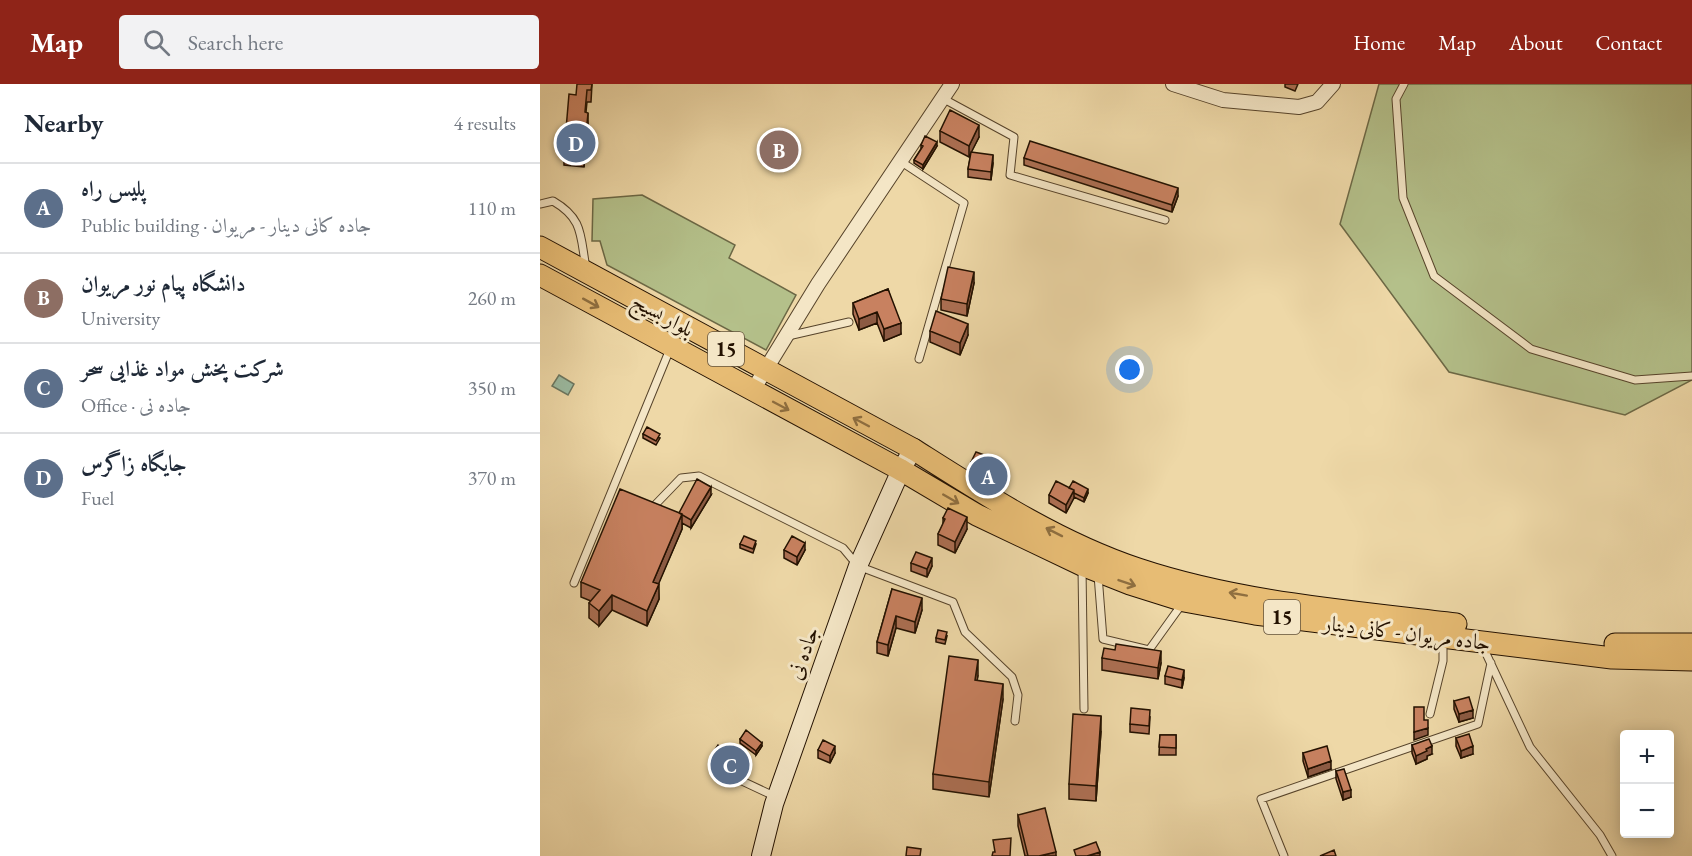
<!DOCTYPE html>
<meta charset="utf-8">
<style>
body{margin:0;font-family:"EB Garamond",Amiri,serif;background:#f2f2f3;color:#1f2937}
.controls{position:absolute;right:18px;bottom:18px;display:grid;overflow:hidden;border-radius:6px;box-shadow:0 3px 15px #0003}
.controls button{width:54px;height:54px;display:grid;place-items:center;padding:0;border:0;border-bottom:2px solid #e0e1e3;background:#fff;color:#1f2937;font:30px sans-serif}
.you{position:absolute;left:590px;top:286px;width:21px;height:21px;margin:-15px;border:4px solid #fff;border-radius:50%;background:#1a73e8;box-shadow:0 0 0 9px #1a73e833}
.badge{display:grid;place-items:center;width:39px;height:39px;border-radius:50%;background:#8f2418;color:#fff;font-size:20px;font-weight:700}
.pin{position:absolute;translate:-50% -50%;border:3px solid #fff;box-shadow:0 2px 6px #0006}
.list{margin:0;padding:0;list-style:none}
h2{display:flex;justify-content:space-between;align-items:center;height:78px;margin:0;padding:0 24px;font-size:26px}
h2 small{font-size:20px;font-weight:400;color:#747a83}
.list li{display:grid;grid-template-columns:39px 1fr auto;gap:18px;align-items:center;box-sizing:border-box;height:90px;padding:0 24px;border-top:2px solid #e0e1e3}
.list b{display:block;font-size:22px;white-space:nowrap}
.list p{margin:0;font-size:20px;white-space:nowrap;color:#747a83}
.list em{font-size:20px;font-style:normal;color:#747a83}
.icon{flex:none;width:33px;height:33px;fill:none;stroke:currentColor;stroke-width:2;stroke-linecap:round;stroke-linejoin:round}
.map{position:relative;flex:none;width:1152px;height:772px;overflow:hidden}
header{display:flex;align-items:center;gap:36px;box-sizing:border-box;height:84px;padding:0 30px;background:#8f2418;color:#fff}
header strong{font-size:28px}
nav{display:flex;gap:33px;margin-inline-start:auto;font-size:21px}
.search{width:420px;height:54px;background:#f2f2f3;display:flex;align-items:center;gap:15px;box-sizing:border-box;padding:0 21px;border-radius:6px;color:#747a83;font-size:22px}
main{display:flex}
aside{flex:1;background:#fff}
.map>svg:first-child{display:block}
.green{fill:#b4c08a;stroke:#6c6845;stroke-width:1.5}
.water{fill:#9bbba2;stroke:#6b7761;stroke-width:1.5}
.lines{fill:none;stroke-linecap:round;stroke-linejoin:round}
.service-casing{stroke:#56432a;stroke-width:9}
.minor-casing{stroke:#56432a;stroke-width:16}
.secondary-casing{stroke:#231100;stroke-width:20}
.primary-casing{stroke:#231100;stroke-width:23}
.trunk-casing{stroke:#231100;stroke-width:23}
.service{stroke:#f4e6c6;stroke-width:7}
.minor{stroke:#f4e6c6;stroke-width:14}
.secondary{stroke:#f4e6c6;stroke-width:18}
.primary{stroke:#e7bc74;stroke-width:21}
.trunk{stroke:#e7bc74;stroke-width:21}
.wall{fill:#ac6f53;stroke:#231100;stroke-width:1.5}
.shaded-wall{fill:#8c5a43;stroke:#231100;stroke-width:1.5}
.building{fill:#c88160;stroke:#231100;stroke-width:1.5}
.oneway{stroke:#8f6f40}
.labels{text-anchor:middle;stroke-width:6;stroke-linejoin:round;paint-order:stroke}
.shield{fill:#f4e6c6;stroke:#62513b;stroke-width:1.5}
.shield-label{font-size:20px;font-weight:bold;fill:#231100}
.street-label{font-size:21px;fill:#231100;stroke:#f4e6c6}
</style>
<header>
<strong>Map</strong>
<div class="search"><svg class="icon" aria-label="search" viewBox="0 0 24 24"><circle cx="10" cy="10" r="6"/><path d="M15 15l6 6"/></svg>Search here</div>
<nav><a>Home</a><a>Map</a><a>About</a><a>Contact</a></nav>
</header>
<main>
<aside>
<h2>Nearby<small>4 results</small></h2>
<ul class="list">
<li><span class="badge" style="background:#5c6f8a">A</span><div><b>پلیس راه</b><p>Public building · جاده کانی دینار - مریوان</p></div><em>110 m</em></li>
<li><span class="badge" style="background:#8d6e63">B</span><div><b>دانشگاه پیام نور مریوان</b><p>University</p></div><em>260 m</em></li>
<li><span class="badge" style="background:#5c6f8a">C</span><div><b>شرکت پخش مواد غذایی سحر</b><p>Office · جاده نی</p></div><em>350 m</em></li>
<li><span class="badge" style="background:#5c6f8a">D</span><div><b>جایگاه زاگرس</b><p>Fuel</p></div><em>370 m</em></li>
</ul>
</aside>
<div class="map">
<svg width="1152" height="772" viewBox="0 0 1152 772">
<rect width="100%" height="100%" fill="#eed8a7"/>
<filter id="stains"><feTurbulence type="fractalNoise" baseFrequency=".00333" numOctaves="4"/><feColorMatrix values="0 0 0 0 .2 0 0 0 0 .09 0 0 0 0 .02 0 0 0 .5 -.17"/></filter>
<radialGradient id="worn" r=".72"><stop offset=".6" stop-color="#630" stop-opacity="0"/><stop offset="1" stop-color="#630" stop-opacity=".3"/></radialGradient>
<!-- green -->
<path class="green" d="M839 0H1152V296L1085 331 909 288 800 140Z
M102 111 195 161 189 174 256 211 226 266 67 181 60 157H52L53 115Z"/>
<!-- water -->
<path class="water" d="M19 291 34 300 28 311 12 302Z"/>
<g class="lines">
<defs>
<path id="service" d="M864 0 856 15 863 114 894 192 991 265 1095 296 1152 292
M402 14 474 53 470 91 625 136
M360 77 424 119 379 275
M0 120 13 117C44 135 40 152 46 184
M248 252 309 238
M114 422 141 394 159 392 303 464 318 482 413 518 425 548 472 593 478 611 475 637
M542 484 544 625
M558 491 563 555 609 566 642 520
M34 499 130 265
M943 563 990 663 1060 751 1072 772
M890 630 903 577V556
M185 689 234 712
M744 772 721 715 938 640 951 579"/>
<path id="minor" d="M633 0 683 16 759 23 777 18 793 0
M213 306 278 200 412 0"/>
<path id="secondary" d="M221 772 234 720 318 482 361 386 373 365"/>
<path id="primary" d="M0 163 373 365
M0 191 361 386"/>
<path id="trunk" d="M373 365C444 410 517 458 598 485 700 519 810 527 916 540
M361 386 437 431 542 481 590 500 644 517 715 530 1072 574 1152 576
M1075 560H1152"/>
</defs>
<!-- service casing -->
<use href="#service" class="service-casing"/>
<!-- minor casing -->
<use href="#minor" class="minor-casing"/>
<!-- secondary casing -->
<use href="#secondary" class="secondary-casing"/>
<!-- primary casing -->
<use href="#primary" class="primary-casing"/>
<!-- trunk casing -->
<use href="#trunk" class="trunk-casing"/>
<!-- service -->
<use href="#service" class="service"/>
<!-- minor -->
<use href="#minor" class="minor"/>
<!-- secondary -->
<use href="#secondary" class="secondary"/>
<!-- primary -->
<use href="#primary" class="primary"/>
<!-- trunk -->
<use href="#trunk" class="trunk"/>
</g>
<!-- wall -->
<path class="wall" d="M52 0 51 18H47L46 28 48 40 44 83 24 81V69L36 11Z
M745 0H758L755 7 745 3Z
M400 47 439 53 431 68 453 79 451 96 428 93V85L431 70 429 73 400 58Z
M381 61 397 62 383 85 374 79V76L381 65Z
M484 74 638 112 632 128 484 81Z
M434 199 427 232 401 226V215Z
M348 205 361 250 344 257 337 239 319 246 313 230V219Z
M390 247 428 251 420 271 390 258Z
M103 350 120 354 116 361 103 354Z
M431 378 447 380 443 390 431 385Z
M529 404 548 409 544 418 534 413 526 429 509 419V411Z
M171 411 151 444 142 439V445L118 500 119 515 107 542 72 526 59 542 49 534V519L51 517 41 513V498L139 429Z
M403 434 427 445 415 469 398 461V450L403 441Z
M200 460H216L213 469 200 464Z
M244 466H265L257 481 244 474Z
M371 479 392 482 387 493 371 487Z
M352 505 382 526 375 549 356 544 348 572 337 569V558Z
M407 552 405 560 396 558V554Z
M562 574 621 579 618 595 562 586Z
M438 591 437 596 463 615 449 713 393 705V690Z
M625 592 644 594 642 604 625 600Z
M914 617 933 634 919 638 914 625Z
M610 633 609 650 590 648V640Z
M561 647 556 717 529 715V700Z
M620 651H636V671H619Z
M916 654 933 670 921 674 916 662Z
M200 655 222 662 216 671 200 659Z
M872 661 892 670 887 672V675L876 680 872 669Z
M278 666 295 669 290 679 278 674Z
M763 669 791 685 768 693 763 677Z
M172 670 187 676 180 684 172 677Z
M796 687 811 713 803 716 796 695Z
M478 731 516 772H485L478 742Z"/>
<!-- shaded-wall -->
<path class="shaded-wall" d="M48 29V40L44 83V71Z
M439 41V53L429 73V62Z
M397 58V62L383 85V81Z
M453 71V79L451 96V88Z
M638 104V112L632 128V121Z
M434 188V199L427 232V220Z
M337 228V239L319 246V235Z
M361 239V250L344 257V245Z
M428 240V251L420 271V259Z
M447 372V380L443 390V382Z
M171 403V411L151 444V436Z
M548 405V409L544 418V414Z
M534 406V414L526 429V421Z
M142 430V445L113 513V498Z
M427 433V445L415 469V458Z
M265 459V466L257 481V473Z
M392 474V482L387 493V485Z
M119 500V515L107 542V527Z
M72 511V526L59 542V527Z
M382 514V526L375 549V538Z
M356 532V544L348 572V561Z
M621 567V579L618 595V584Z
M438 576V591L435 611V596Z
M644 586V594L642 604V596Z
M463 600V615L449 713V698Z
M933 626V634L919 638V630Z
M561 632V647L556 717V702Z
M888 644V651L874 656V648Z
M222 659V662L216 671V667Z
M295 662V669L290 679V672Z
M892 662V670L887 672V675L876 680V672L886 665Z
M933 662V670L921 674V667Z
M187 668V676L180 684V676Z
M791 677V685L768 693V685Z
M811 706V713L803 716V708Z
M516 768V772H499Z
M560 768V772H547Z"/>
<!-- building -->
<path class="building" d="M37 0H52L51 6H47L45 28 48 29 44 71 24 69 29 10 36 11Z
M410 26 439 41 429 62 400 47Z
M385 52 397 58 383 81 374 76 383 62 381 61Z
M490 57 638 104 632 121 484 74Z
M431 68 453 71 451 88 428 85Z
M408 183 434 188 427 220 401 215Z
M348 205 361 239 344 245 337 228 319 235 313 219Z
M396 227 428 240 420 259 390 247Z
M107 343 120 350 116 357 103 350Z
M436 368 447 372 443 382 431 378Z
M157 395 171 403 151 436 139 429Z
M516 397 534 406 526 421 509 411Z
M533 397 548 405 544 414 534 409V406L529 404Z
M80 405 142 430 113 498 119 500 107 527 72 511 59 527 49 519 60 506 41 498Z
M408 424 427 433 415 458 398 450 405 435 403 434Z
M204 452 216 457 213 465 200 460Z
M252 452 265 459 257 473 244 466Z
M376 468 392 474 387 485 371 479Z
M352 505 382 514 375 538 356 532 348 561 337 558Z
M398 546 407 548 405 556 396 554Z
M576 560 621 567 618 584 562 574 564 564 575 566Z
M409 572 438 576 435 596 463 600 449 698 393 690Z
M628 582 644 586 642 596 625 592Z
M929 613 933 626 919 630 914 617Z
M874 623H884V636H888V644L874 648Z
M591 624 610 626 609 642 590 640Z
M533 630 561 632 556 702 529 700Z
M206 646 222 659 216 667 200 655Z
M929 650 933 662 921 667 916 654Z
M620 651H636V664L619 663Z
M889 655 892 662 886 665 887 667 876 672 872 661Z
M283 656 295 662 290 672 278 666Z
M178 661 187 668 180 676 172 670Z
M787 662 791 677 768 685 763 669Z
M804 685 811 706 803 708 796 687Z
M505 724 516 768 499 772H488L478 731Z
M471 754 470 772H452L453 768H455L453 756Z
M556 758 560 768 547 772H536L534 766Z
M367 763 381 765 380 772H366Z
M794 766 796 772H780Z"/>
<!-- one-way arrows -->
<defs><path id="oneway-shaft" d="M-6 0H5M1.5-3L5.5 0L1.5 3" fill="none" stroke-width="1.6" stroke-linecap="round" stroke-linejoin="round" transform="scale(1.5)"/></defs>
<g class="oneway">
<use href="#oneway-shaft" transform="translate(51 219) rotate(29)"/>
<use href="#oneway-shaft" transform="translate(241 322) rotate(28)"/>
<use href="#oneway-shaft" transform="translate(321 338) rotate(-152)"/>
<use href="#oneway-shaft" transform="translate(411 415) rotate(30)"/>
<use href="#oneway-shaft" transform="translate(514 448) rotate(-153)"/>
<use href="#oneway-shaft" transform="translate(587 499) rotate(19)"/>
<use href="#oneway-shaft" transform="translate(698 510) rotate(-170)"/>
</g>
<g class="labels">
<!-- shield labels -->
<g class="shield">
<rect x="168" y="248" width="36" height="34" rx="4.5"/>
<rect x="724" y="516" width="36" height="34" rx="4.5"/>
</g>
<g class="shield-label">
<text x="186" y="272">15</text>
<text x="742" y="540">15</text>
</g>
<!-- street labels -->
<g class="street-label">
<text transform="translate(123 231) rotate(29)" y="7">بلوار بسیج</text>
<text transform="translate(867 549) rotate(7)" y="7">جاده مریوان - کانی دینار</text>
<text transform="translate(263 569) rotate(-70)" y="7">جاده نی</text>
</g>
</g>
<rect width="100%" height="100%" filter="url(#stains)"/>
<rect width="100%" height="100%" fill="url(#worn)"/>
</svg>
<div class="controls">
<button>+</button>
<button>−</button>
</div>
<div class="you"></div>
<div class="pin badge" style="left:448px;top:392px;background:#5c6f8a">A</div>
<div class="pin badge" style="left:239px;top:66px;background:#8d6e63">B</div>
<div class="pin badge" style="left:190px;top:681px;background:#5c6f8a">C</div>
<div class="pin badge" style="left:36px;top:59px;background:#5c6f8a">D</div>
</div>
</main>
